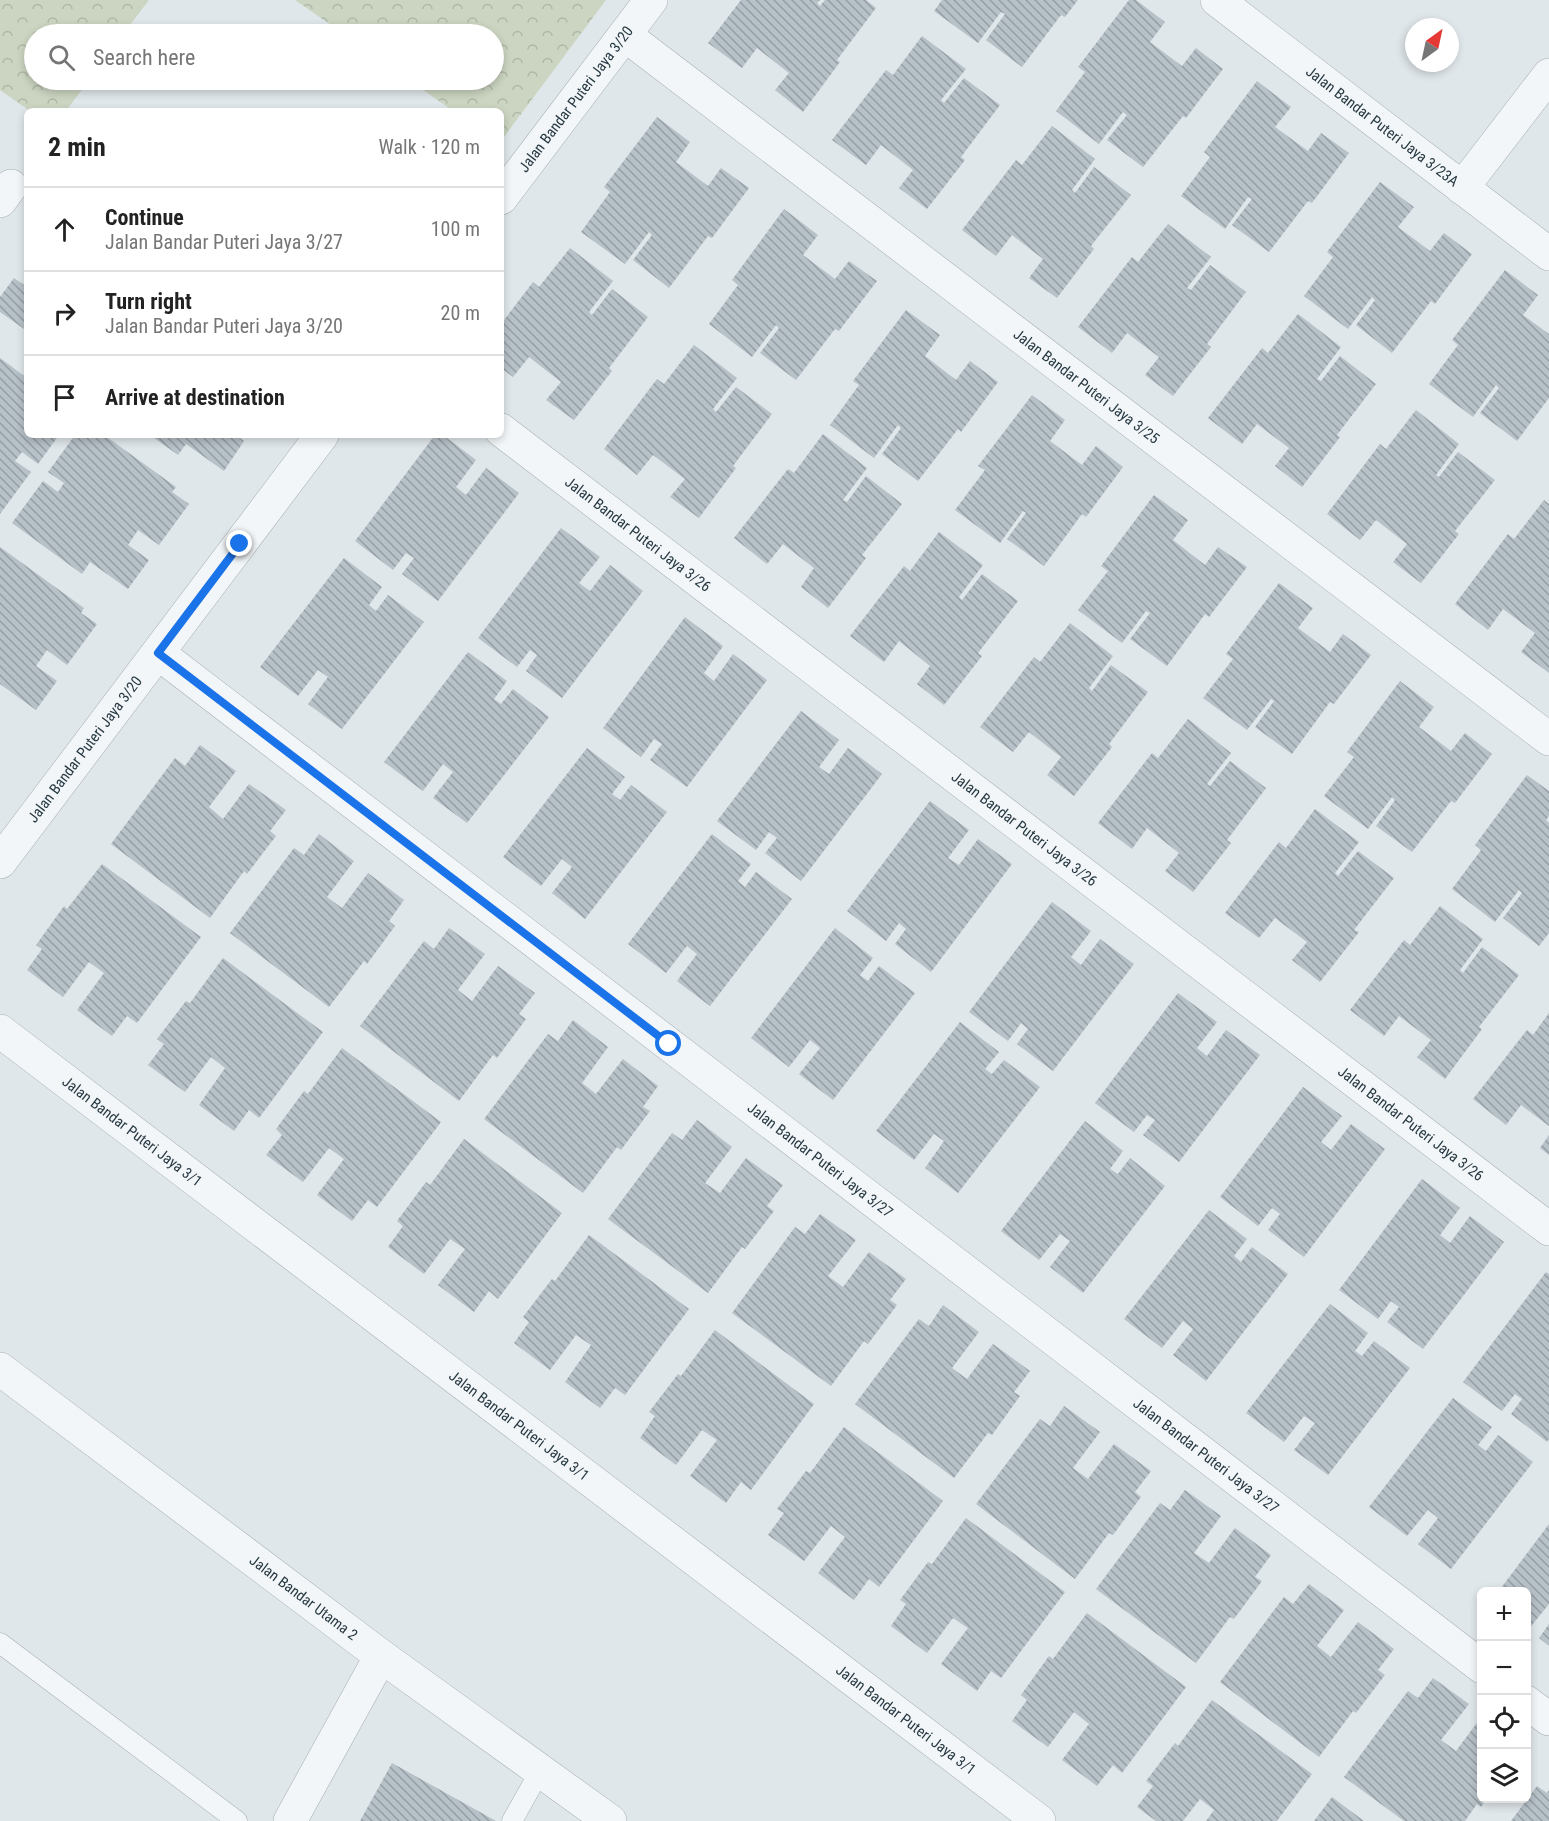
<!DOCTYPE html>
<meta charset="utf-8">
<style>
body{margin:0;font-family:"Roboto Condensed",sans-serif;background:#f6f6f6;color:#222}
.controls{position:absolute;right:18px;bottom:18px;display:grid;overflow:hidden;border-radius:9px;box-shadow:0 3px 9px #0003}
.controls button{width:54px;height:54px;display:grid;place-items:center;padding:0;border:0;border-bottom:2px solid #e0e0e0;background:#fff;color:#222;font:30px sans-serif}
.compass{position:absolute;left:1405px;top:18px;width:54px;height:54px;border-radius:50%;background:#fff;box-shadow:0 3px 9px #0003;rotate:33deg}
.stop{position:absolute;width:18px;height:18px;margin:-14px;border:4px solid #1a73e8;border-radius:50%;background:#fff}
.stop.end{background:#1a73e8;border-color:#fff;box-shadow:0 2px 6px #0008}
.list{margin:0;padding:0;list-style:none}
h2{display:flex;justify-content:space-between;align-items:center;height:78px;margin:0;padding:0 24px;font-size:26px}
h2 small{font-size:20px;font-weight:400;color:#767676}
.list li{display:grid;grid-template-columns:39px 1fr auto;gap:18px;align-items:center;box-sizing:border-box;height:84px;padding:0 24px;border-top:2px solid #e0e0e0}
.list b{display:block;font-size:22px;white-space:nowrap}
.list p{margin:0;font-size:20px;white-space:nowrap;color:#767676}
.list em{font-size:20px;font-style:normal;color:#767676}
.icon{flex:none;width:33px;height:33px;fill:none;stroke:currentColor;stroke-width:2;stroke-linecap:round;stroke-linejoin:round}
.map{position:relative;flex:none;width:1549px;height:1821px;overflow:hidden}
.search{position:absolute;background:#fff;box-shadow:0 3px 9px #0003;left:24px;top:24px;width:480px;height:66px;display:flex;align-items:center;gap:15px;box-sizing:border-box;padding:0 21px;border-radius:33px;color:#767676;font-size:22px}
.panel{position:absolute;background:#fff;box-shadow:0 3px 9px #0003;left:24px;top:108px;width:480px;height:330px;border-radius:9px}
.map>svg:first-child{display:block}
.park{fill:url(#park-crowns)}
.building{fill:url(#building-back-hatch)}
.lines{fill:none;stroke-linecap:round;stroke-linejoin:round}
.lane-casing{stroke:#a5afb5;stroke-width:21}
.street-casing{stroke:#a5afb5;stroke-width:34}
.lane{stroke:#f3f6f8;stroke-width:20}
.street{stroke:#f3f6f8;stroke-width:33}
.route{stroke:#1a73e8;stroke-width:8}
.labels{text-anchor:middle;stroke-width:4.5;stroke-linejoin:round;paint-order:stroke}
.street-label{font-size:15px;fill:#273943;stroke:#f0f5f7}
</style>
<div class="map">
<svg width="1549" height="1821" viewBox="0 0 1549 1821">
<defs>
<pattern id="park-crowns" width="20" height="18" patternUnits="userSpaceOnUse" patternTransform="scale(1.5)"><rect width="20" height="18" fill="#cbd5c1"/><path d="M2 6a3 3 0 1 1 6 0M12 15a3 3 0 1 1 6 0" fill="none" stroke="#aeb8a7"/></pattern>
<pattern id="building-back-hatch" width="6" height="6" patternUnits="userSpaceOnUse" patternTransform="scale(1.5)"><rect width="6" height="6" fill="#b7c1c8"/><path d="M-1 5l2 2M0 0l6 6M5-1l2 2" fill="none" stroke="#959ea4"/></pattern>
</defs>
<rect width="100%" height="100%" fill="#e0e7ea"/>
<!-- park -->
<path class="park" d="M0 0H149L123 34H34V80H89L66 111H30L0 90Z
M295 0H606L501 141V111H453L409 80H494V34H344Z"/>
<!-- building -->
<path class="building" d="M741 0H820L817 3 820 6 825 0H866L876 8 837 60 840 62 803 112 775 90 789 73 757 48 742 68 708 43Z
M942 0H1078L1065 17 1061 15 1022 67 986 40 1005 14 1001 12 978 43 934 11Z
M1129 0H1136L1165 22 1150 42 1182 66 1196 48 1223 69 1186 118 1183 116 1143 167 1107 140 1127 115 1123 112 1099 144 1056 111 1085 72 1078 67Z
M922 36 966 69 941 100 944 103 964 78 1000 105 961 157 965 160 927 209 899 188 913 170 881 145 866 165 832 140 886 70 893 75Z
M1257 81 1291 107 1275 127 1308 151 1321 133 1349 153 1312 203 1308 201 1269 252 1232 225 1252 199 1248 197 1225 229 1181 196 1210 157 1204 152Z
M657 117 690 142 676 162 708 186 721 168 749 188 712 238 708 236 669 288 633 260 652 235 649 232 625 264 581 232 610 192 604 187Z
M1052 126 1095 159 1072 190 1075 193 1094 167 1131 195 1091 246 1094 249 1057 298 1029 278 1043 259 1012 235 996 256 962 230 1016 160 1022 165Z
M1380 182 1414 207 1398 227 1430 251 1444 233 1472 254 1435 304 1431 301 1392 353 1356 325 1375 300 1372 297 1348 329 1304 296 1333 257 1327 252Z
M784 209 818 235 803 255 835 279 849 261 877 281 839 331 835 329 796 380 760 353 779 328 776 325 752 357 709 324 738 285 732 280Z
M1168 224 1211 257 1187 288 1191 290 1210 265 1246 292 1207 344 1211 347 1173 396 1145 375 1159 357 1127 333 1112 353 1078 327 1132 257 1138 262Z
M570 248 613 281 589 312 592 315 612 289 648 317 609 368 612 371 574 420 546 400 561 382 529 357 513 377 501 368V324L533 282 539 287Z
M1505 270 1538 295 1523 315 1549 334V398L1517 441 1480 413 1499 388 1496 385 1473 417 1429 384 1458 345 1452 340Z
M14 278 27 287V331L0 312V297Z
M906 310 940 335 925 356 956 380 970 361 998 382 961 432 958 429 918 481 882 454 901 428 898 425 874 458 830 425 859 385 853 381Z
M1298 314 1341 347 1317 379 1321 381 1340 356 1376 384 1337 435 1340 437 1302 487 1275 466 1289 448 1257 424 1242 444 1208 418 1262 348 1268 353Z
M694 345 737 378 713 409 716 412 736 387 772 414 733 466 736 468 699 518 670 497 685 479 653 455 637 475 604 449 657 379 664 384Z
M0 358 27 378V435H59L38 464 22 452 15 461 31 472 0 514Z
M1032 395 1065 420 1050 441 1082 465 1096 446 1123 467 1086 517 1082 514 1044 566 1007 539 1026 513 1023 511 1000 543 955 510 985 470 978 466Z
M1416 410 1459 444 1436 475 1439 477 1458 452 1495 480 1455 531 1459 534 1421 583 1393 562 1407 544 1376 520 1360 540 1327 514 1380 444 1386 449Z
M823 434 867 468 843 500 847 502 866 476 902 504 862 555 866 558 828 608 801 587 814 568 783 544 767 564 734 538 788 469 794 473Z
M75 435H104L176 487 172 492 189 504 159 545 138 530 128 545 149 560 128 589 90 562 82 574 12 523 43 481 58 492 64 483 48 472Z
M150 435H236L244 441 224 471 186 444 178 455Z
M435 435H443L476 460 456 487 466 495 486 468 519 493 438 601 402 574 414 558 406 553 393 570 355 541Z
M1154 495 1188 520 1173 540 1205 565 1218 547 1247 567 1209 617 1205 614 1167 666 1130 639 1150 613 1146 611 1122 643 1078 610 1108 571 1101 566Z
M1544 500 1549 504V673L1521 652 1535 633 1503 609 1488 630 1455 604 1508 534 1514 539Z
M561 528 600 557 579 583 590 591 610 565 643 591 562 698 526 671 537 655 530 650 517 667 478 638Z
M939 532 983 565 959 597 962 600 982 574 1018 601 978 653 982 656 944 705 917 684 930 666 899 641 884 662 850 636 904 566 910 571Z
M0 547 84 608 81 613 97 624 67 665 47 650 36 666 57 681 36 710 0 684Z
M344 558 382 587 369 605 376 611 388 595 424 622 342 729 308 704 328 677 318 670 298 696 260 667Z
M1279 583 1313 608 1298 628 1330 652 1343 634 1371 655 1334 704 1330 702 1292 754 1255 727 1274 701 1271 699 1247 730 1203 698 1233 659 1226 654Z
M685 617 723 646 704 673 714 681 733 654 767 680 687 787 650 760 662 744 654 739 641 757 603 728Z
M1070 623 1113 656 1089 688 1092 691 1111 665 1148 692 1109 744 1112 747 1074 796 1047 775 1061 757 1029 732 1013 752 980 727 1034 657 1040 662Z
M468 652 507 681 494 699 501 704 513 689 549 717 467 823 433 798 453 772 443 764 423 791 384 762Z
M1400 681 1434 707 1419 727 1451 751 1465 733 1492 754 1455 803 1451 801 1412 852 1376 826 1395 800 1392 797 1368 829 1324 796 1354 757 1347 752Z
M801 711 839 740 819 767 829 774 848 748 882 774 801 881 765 853 777 838 769 832 756 850 717 821Z
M1188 719 1231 753 1207 784 1210 786 1230 761 1266 788 1227 840 1231 843 1193 892 1165 871 1179 853 1147 828 1132 849 1098 823 1152 753 1158 758Z
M200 745 236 771 209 807 223 819 249 784 286 810 270 831 276 836 247 874 244 871 210 918 111 844 175 758 185 766Z
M587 748 625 777 612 794 620 800 631 785 667 812 585 919 552 893 572 867 562 859 541 886 503 857Z
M1527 775 1549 791V816L1546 820 1549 823V933L1539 946 1503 918 1522 893 1519 890 1495 922 1452 889 1481 850 1475 845Z
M930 801 969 830 948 858 959 865 978 839 1012 864 931 972 895 944 906 929 899 923 886 941 847 911Z
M1315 809 1359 842 1335 873 1338 876 1358 851 1394 878 1354 930 1359 932 1320 982 1292 960 1307 942 1275 918 1259 938 1225 913 1279 842 1286 848Z
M319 834 354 861 327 897 342 908 368 873 404 900 389 921 395 926 367 964 364 961 329 1007 230 933 294 848 304 855Z
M712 834 751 864 738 881 745 887 756 872 792 899 710 1006 677 981 697 954 687 946 666 973 628 944Z
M102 864 201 937 137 1023 127 1016 112 1036 77 1010 104 973 89 962 63 997 27 970 42 949 36 945 64 906 67 909Z
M1052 902 1091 931 1071 957 1081 965 1100 939 1134 964 1053 1071 1017 1044 1028 1029 1021 1023 1008 1041 969 1012Z
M1440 906 1483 939 1460 970 1463 973 1482 947 1519 975 1479 1027 1482 1029 1445 1079 1417 1057 1431 1040 1399 1016 1384 1036 1350 1010 1404 940 1410 945Z
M449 928 485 954 458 990 472 1001 498 966 535 993 519 1014 526 1019 497 1058 493 1055 459 1101 360 1026 424 941 434 949Z
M835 928 873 958 860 975 868 981 879 966 915 993 833 1100 799 1074 820 1048 810 1040 789 1067 751 1038Z
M223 958 323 1032 259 1118 249 1110 234 1131 199 1105 225 1068 211 1057 185 1092 148 1065 164 1044 157 1039 186 1001 190 1003Z
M1178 993 1217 1022 1197 1048 1207 1056 1226 1030 1260 1055 1179 1162 1143 1135 1155 1120 1147 1115 1134 1132 1095 1103Z
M1549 1013V1126L1521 1105 1506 1125 1473 1099 1527 1030 1533 1035Z
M573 1020 608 1047 582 1083 596 1094 623 1059 658 1086 643 1107 650 1111 621 1150 617 1147 583 1193 484 1119 548 1034 558 1041Z
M960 1022 999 1052 985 1069 992 1074 1004 1060 1040 1087 958 1193 925 1168 944 1141 934 1134 914 1160 876 1131Z
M342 1048 441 1122 377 1207 368 1200 352 1221 317 1195 344 1159 329 1148 303 1182 266 1155 282 1135 276 1129 304 1091 308 1094Z
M1303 1087 1342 1116 1321 1142 1331 1150 1351 1124 1385 1149 1304 1257 1268 1230 1280 1214 1272 1208 1258 1226 1220 1197Z
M697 1120 732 1147 705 1183 720 1193 746 1158 783 1185 767 1206 774 1211 745 1249 742 1247 708 1293 608 1219 672 1133 682 1140Z
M1085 1121 1123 1151 1110 1169 1118 1174 1130 1158 1165 1186 1083 1293 1050 1267 1070 1241 1060 1234 1039 1260 1001 1231Z
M1549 1135V1155L1540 1148Z
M464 1139 562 1213 498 1299 489 1291 474 1312 438 1285 465 1249 450 1239 424 1274 388 1247 403 1226 397 1221 426 1182 430 1185Z
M1422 1179 1460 1208 1440 1235 1450 1243 1470 1216 1504 1242 1423 1349 1387 1322 1399 1307 1391 1301 1378 1319 1339 1290Z
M1209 1210 1247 1239 1234 1256 1241 1262 1252 1247 1288 1274 1206 1381 1173 1355 1193 1329 1183 1321 1162 1348 1124 1319Z
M820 1214 856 1240 828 1276 843 1287 869 1252 906 1279 890 1300 897 1305 868 1344 864 1341 831 1386 732 1313 795 1227 805 1234Z
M589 1235 689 1309 625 1395 615 1388 600 1408 565 1382 591 1345 576 1335 550 1370 514 1343 529 1322 523 1317 552 1279 555 1281Z
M1546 1272 1549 1274V1439L1547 1442 1511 1414 1522 1399 1515 1394 1502 1411 1463 1382Z
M1330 1304 1368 1333 1355 1351 1362 1356 1374 1341 1410 1368 1328 1475 1294 1450 1315 1423 1304 1416 1284 1442 1246 1413Z
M943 1305 979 1332 952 1368 967 1379 993 1344 1030 1371 1014 1392 1020 1396 992 1435 988 1433 954 1478 855 1404 919 1319 929 1326Z
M715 1330 814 1404 751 1490 741 1482 726 1503 690 1476 717 1440 702 1430 676 1465 640 1438 655 1416 649 1412 678 1374 681 1376Z
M1453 1398 1492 1427 1478 1445 1486 1451 1498 1435 1533 1462 1451 1569 1418 1544 1438 1518 1428 1510 1407 1536 1369 1507Z
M1064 1406 1100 1432 1073 1468 1088 1479 1114 1444 1151 1471 1135 1492 1141 1497 1113 1535 1109 1533 1075 1579 976 1504 1040 1419 1050 1426Z
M844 1427 943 1501 879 1587 869 1579 854 1600 818 1573 845 1537 831 1526 804 1561 768 1535 784 1513 777 1509 806 1471 810 1473Z
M1185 1490 1221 1516 1194 1553 1209 1563 1235 1528 1271 1555 1255 1577 1262 1581 1234 1619 1230 1617 1196 1663 1096 1589 1160 1503 1170 1510Z
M966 1518 1065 1592 1001 1678 991 1671 977 1691 941 1664 968 1628 953 1618 927 1653 891 1626 906 1604 900 1600 928 1562 932 1564Z
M1549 1524V1604L1528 1630 1526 1629V1592H1498Z
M1309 1584 1344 1610 1317 1646 1331 1657 1358 1622 1394 1649 1378 1670 1385 1675 1356 1713 1353 1711 1319 1757 1220 1682 1284 1597 1293 1604Z
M1087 1613 1186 1687 1122 1773 1113 1765 1097 1786 1062 1760 1089 1724 1074 1712 1048 1747 1012 1721 1027 1700 1021 1695 1049 1656 1053 1659Z
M1549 1624V1646L1539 1638Z
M1433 1678 1469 1704 1441 1740 1456 1751 1482 1716V1798H1488L1481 1807 1477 1804 1465 1821H1404L1344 1777 1408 1691 1418 1698Z
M1212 1700 1312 1774 1277 1821H1206L1214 1810 1200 1799 1183 1821H1156L1137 1807 1153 1786 1146 1781 1175 1743 1178 1746Z
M392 1763 496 1821H360Z
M1537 1786 1547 1793 1549 1790V1821H1511Z
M1332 1797 1364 1821H1314Z"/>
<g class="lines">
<defs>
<path id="lane" d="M0 1643 237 1821
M512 1821 540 1771"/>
<g id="street">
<path id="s1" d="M1217 0 1549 254"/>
<path id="s2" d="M625 35 1549 739"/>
<path d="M1462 188 1549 75"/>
<path id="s3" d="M501 198 651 0"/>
<path d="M0 201 11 186"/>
<path id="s4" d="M501 430 1549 1229"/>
<path id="s5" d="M158 653 1482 1667"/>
<path id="s6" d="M0 862 322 435"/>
<path id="s7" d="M0 1031 1039 1821"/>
<path id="s8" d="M0 1369 381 1656 610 1821"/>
<path d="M1526 1702 1549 1719"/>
<path d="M290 1821 381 1656"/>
</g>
</defs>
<!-- lane casing -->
<use href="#lane" class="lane-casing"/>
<!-- street casing -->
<use href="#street" class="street-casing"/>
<!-- lane -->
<use href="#lane" class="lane"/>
<!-- street -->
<use href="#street" class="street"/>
</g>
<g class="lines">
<!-- route -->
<path class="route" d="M240 544 158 653 669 1044"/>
</g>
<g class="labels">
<!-- street labels -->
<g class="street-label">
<text dy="5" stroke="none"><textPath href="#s3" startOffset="124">Jalan Bandar Puteri Jaya 3/20</textPath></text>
<text dy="5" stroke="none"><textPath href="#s1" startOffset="208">Jalan Bandar Puteri Jaya 3/23A</textPath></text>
<text dy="5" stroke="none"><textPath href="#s2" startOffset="580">Jalan Bandar Puteri Jaya 3/25</textPath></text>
<text dy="5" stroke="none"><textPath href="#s4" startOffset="172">Jalan Bandar Puteri Jaya 3/26</textPath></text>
<text dy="5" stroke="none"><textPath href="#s6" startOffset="141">Jalan Bandar Puteri Jaya 3/20</textPath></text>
<text dy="5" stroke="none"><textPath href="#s4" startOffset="658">Jalan Bandar Puteri Jaya 3/26</textPath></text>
<text dy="5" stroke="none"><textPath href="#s4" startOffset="1144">Jalan Bandar Puteri Jaya 3/26</textPath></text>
<text dy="5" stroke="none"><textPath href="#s7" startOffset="166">Jalan Bandar Puteri Jaya 3/1</textPath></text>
<text dy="5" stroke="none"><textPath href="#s5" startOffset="834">Jalan Bandar Puteri Jaya 3/27</textPath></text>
<text dy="5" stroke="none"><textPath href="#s7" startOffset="652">Jalan Bandar Puteri Jaya 3/1</textPath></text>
<text dy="5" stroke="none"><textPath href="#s5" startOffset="1320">Jalan Bandar Puteri Jaya 3/27</textPath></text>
<text dy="5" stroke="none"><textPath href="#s8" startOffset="380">Jalan Bandar Utama 2</textPath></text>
<text dy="5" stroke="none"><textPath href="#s7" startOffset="1138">Jalan Bandar Puteri Jaya 3/1</textPath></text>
</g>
</g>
</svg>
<div class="controls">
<button>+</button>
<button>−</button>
<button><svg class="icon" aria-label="locate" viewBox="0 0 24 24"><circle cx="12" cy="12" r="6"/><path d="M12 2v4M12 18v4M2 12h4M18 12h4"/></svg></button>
<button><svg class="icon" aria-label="layers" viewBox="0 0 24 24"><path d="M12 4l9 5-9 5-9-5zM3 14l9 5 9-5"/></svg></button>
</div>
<svg class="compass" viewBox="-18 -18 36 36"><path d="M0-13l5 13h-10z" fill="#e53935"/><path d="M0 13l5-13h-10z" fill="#767676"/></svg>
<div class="stop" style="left:669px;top:1044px"></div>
<div class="stop end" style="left:240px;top:544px"></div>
<div class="search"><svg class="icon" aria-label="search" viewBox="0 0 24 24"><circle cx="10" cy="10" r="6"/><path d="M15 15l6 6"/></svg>Search here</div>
<section class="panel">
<h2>2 min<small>Walk · 120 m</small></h2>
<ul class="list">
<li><svg class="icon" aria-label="ahead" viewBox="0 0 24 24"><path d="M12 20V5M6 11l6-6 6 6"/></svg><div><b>Continue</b><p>Jalan Bandar Puteri Jaya 3/27</p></div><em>100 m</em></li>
<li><svg class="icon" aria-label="right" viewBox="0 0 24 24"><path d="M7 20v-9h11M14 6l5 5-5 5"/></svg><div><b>Turn right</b><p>Jalan Bandar Puteri Jaya 3/20</p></div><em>20 m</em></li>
<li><svg class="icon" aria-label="arrive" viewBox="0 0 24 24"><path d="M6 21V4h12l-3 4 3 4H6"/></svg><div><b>Arrive at destination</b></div></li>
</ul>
</section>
</div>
